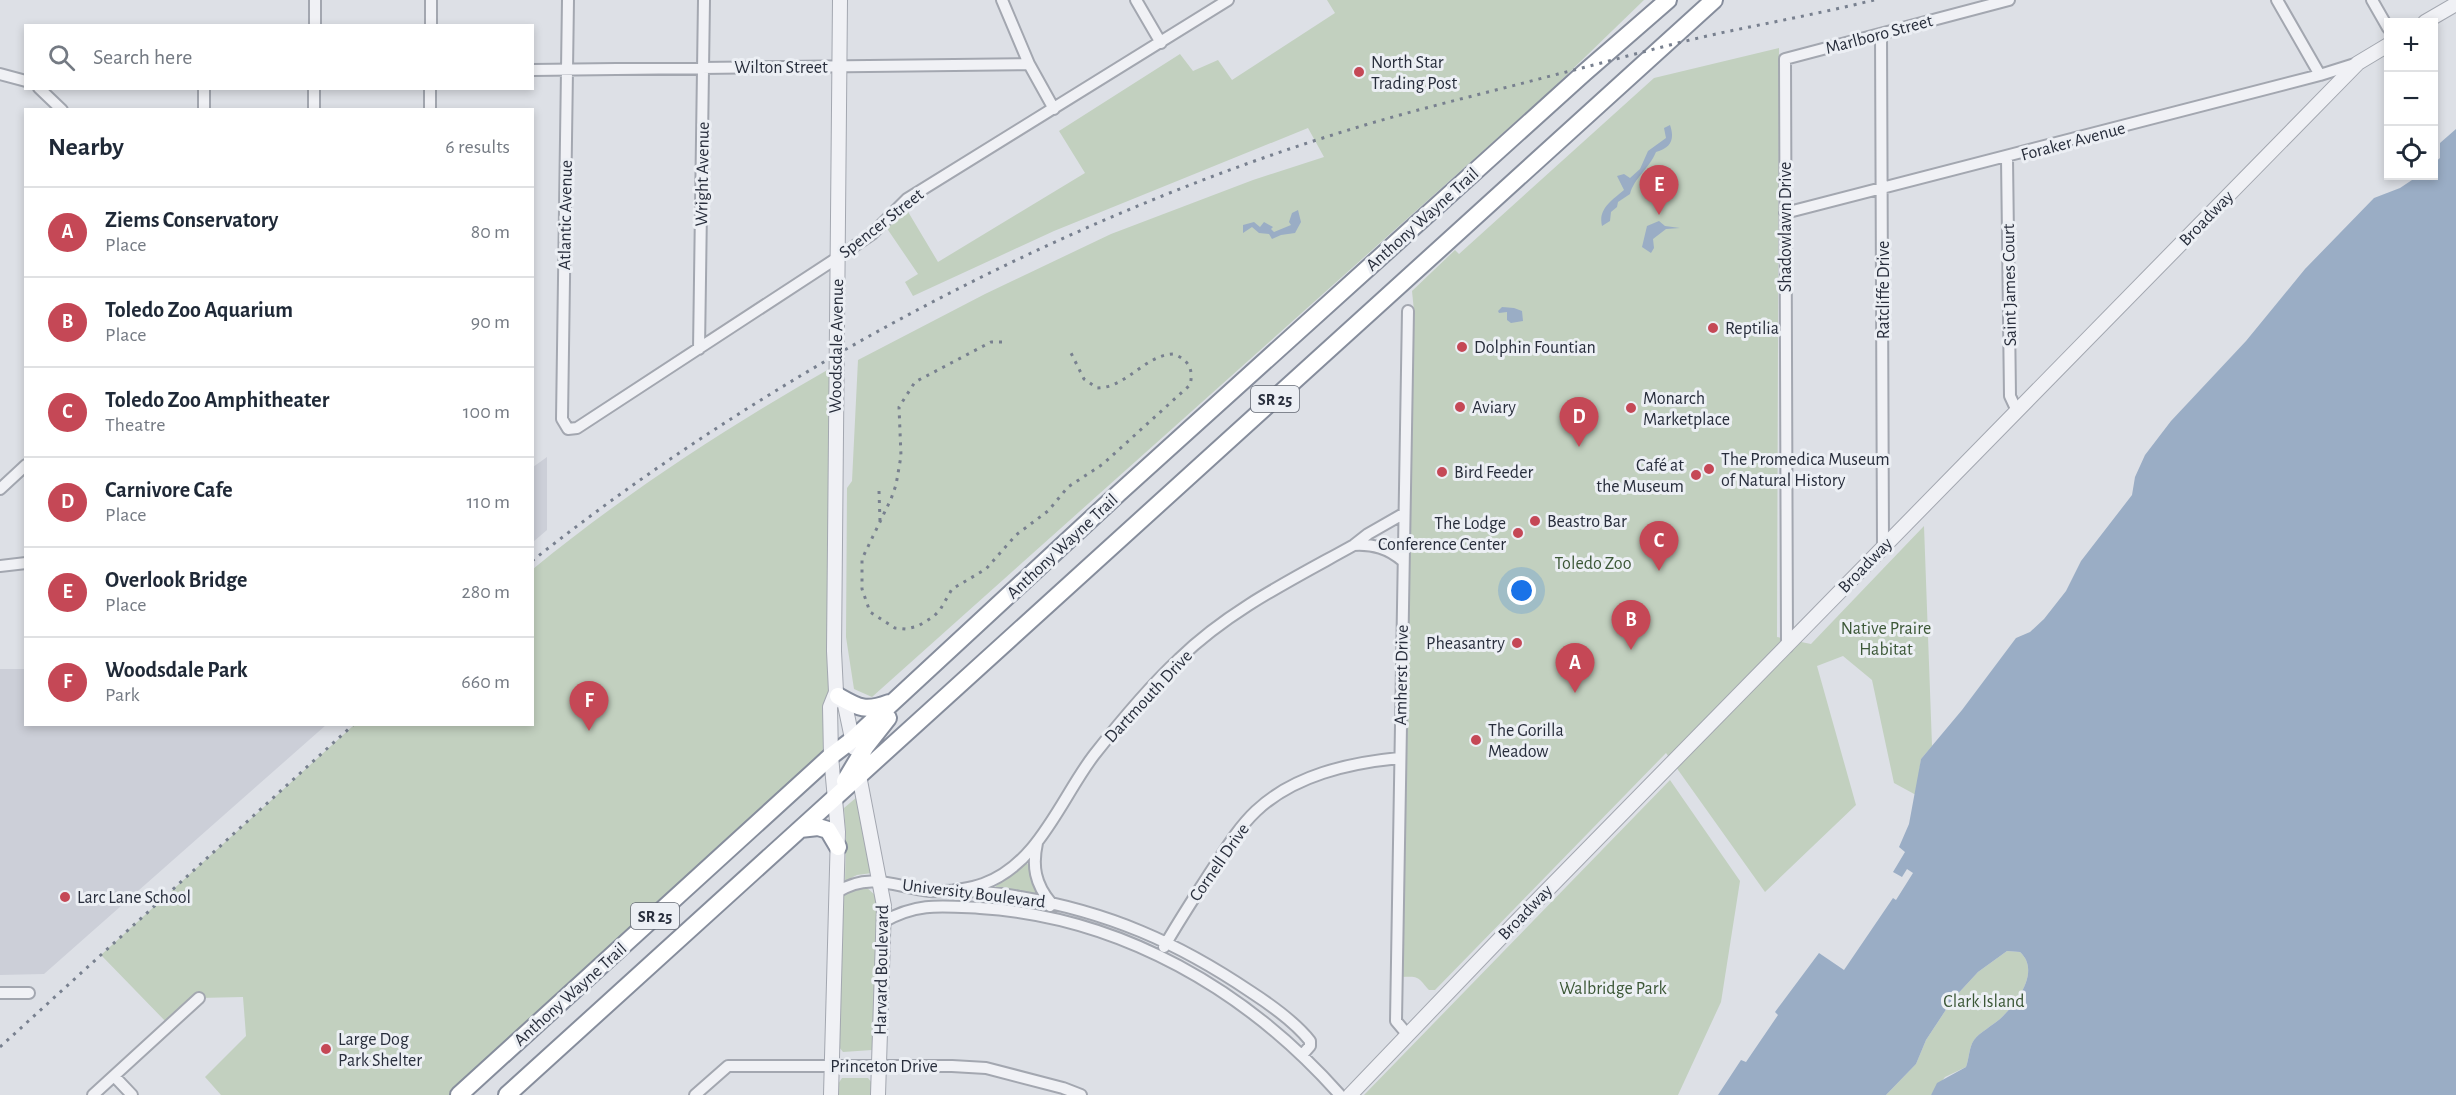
<!DOCTYPE html>
<meta charset="utf-8">
<style>
body{margin:0;font-family:"Alegreya Sans",sans-serif;background:#f2f2f3;color:#1f2937}
.controls{position:absolute;right:18px;top:18px;display:grid;overflow:hidden;border-radius:0px;box-shadow:0 3px 9px #0003}
.controls button{width:54px;height:54px;display:grid;place-items:center;padding:0;border:0;border-bottom:2px solid #e0e1e3;background:#fff;color:#1f2937;font:30px sans-serif}
.you{position:absolute;left:1522px;top:591px;width:21px;height:21px;margin:-15px;border:4px solid #fff;border-radius:50%;background:#1a73e8;box-shadow:0 0 0 9px #1a73e833}
.badge{display:grid;place-items:center;width:39px;height:39px;border-radius:50%;background:#c54856;color:#fff;font-size:20px;font-weight:700}
.pin{position:absolute;translate:-50% -50px;filter:drop-shadow(0 2px 3px #0008)}
.pin::after{content:'';position:absolute;top:32px;width:21px;height:18px;background:inherit;clip-path:polygon(0 0,100% 0,50% 100%)}
.list{margin:0;padding:0;list-style:none}
h2{display:flex;justify-content:space-between;align-items:center;height:78px;margin:0;padding:0 24px;font-size:26px}
h2 small{font-size:20px;font-weight:400;color:#747a83}
.list li{display:grid;grid-template-columns:39px 1fr auto;gap:18px;align-items:center;box-sizing:border-box;height:90px;padding:0 24px;border-top:2px solid #e0e1e3}
.list b{display:block;font-size:22px;white-space:nowrap}
.list p{margin:0;font-size:20px;white-space:nowrap;color:#747a83}
.list em{font-size:20px;font-style:normal;color:#747a83}
.icon{flex:none;width:33px;height:33px;fill:none;stroke:currentColor;stroke-width:2;stroke-linecap:round;stroke-linejoin:round}
.map{position:relative;flex:none;width:2456px;height:1095px;overflow:hidden}
.search{position:absolute;background:#fff;box-shadow:0 3px 9px #0003;left:24px;top:24px;width:510px;height:66px;display:flex;align-items:center;gap:15px;box-sizing:border-box;padding:0 21px;border-radius:0px;color:#747a83;font-size:22px}
.panel{position:absolute;background:#fff;box-shadow:0 3px 9px #0003;left:24px;top:108px;width:510px;height:618px;border-radius:0px}
.map>svg:first-child{display:block}
.built{fill:#cccfd8}
.green{fill:#c2d0bf}
.water{fill:#9aadc5}
.lines{fill:none;stroke-linecap:round;stroke-linejoin:round}
.minor-casing{stroke:#a3a7b0;stroke-width:14}
.tertiary-casing{stroke:#a3a7b0;stroke-width:16}
.trunk-casing{stroke:#868d9c;stroke-width:20}
.minor{stroke:#f0f1f5;stroke-width:10}
.tertiary{stroke:#f0f1f5;stroke-width:14}
.trunk{stroke:#fff;stroke-width:16}
.rail{stroke:#78808f;stroke-width:3;stroke-dasharray:3 6;stroke-linecap:butt}
.poi-dot{fill:#c54856;stroke:#eceff4;stroke-width:2}
.labels{text-anchor:middle;stroke-width:6;stroke-linejoin:round;paint-order:stroke}
.shield{fill:#eceff4;stroke:#636873;stroke-width:1.5}
.shield-label{font-size:16px;font-weight:bold;fill:#282e3c}
.street-label{font-size:18px;fill:#282e3c;stroke:#eceff4}
.poi-label{font-size:18px;fill:#282e3c;stroke:#eceff4;text-anchor:start}
.park-label{font-size:18px;fill:#3b5736;stroke:#eceff4}
</style>
<div class="map">
<svg width="2456" height="1095" viewBox="0 0 2456 1095">
<rect width="100%" height="100%" fill="#dde0e6"/>
<!-- built -->
<path class="built" d="M547 457V530L533 542V467Z
M0 669H25L26 724 326 725 44 974 0 975Z"/>
<!-- green -->
<path class="green" d="M1327 0H1644L1550 91 872 697 854 689 846 637 847 488 852 481 858 360 985 294 1111 234 1253 180 1324 157 1308 128 1054 231 913 296 905 282 918 274 886 227 907 210 938 262 1085 173 1059 131 1180 54 1193 71 1218 60 1232 80 1335 13Z
M1779 48 1777 637 1811 644 1924 526 1932 746 1921 759 1916 795 1894 783 1872 680 1843 656 1817 666 1856 805 1765 892 1666 753 1435 990H1429C1418 978 1420 976 1402 977L1414 311 1412 291 1455 250 1459 254 1654 78Z
M836 365 831 756 460 1095H221L205 1077 246 1036 243 997 199 998 169 1025 101 955 354 725 532 724 533 569C627 492 730 425 836 365Z
M1670 780 1740 881 1721 1002 1678 1095H1364Z
M857 797 872 873 857 875 845 881 846 837 844 808Z
M1026 863 1029 865 1031 880 1036 893 1031 895 995 887Z
M865 886 876 896 878 904 875 1044 872 1050 843 1052 839 1047 841 899 847 890Z
M2007 951 2020 952C2041 971 2017 1003 2000 1019 1992 1026 1980 1032 1974 1040 1969 1047 1969 1059 1966 1067L1945 1077 1931 1095H1886L1916 1064 1926 1040 1953 999 1978 972Z
M842 1078H868L872 1083 874 1095H836V1087Z"/>
<!-- water -->
<path class="water" d="M1670 125C1675 139 1671 148 1656 152 1649 169 1634 178 1630 194L1618 202 1617 207 1611 212 1610 221 1602 226C1598 209 1611 201 1624 190L1617 176 1624 174 1630 178 1640 169 1648 151 1666 138 1664 128Z
M2456 129V1095H1931L1937 1083 1966 1067C1969 1059 1969 1047 1974 1040 1980 1032 1992 1026 2000 1019 2017 1003 2041 971 2020 952L2007 951 1978 972 1953 999 1926 1040 1916 1064 1886 1095H1718L1741 1060 1746 1062 1778 1015 1775 1012 1819 953 1844 970 1893 898 1896 900 1913 873 1907 869 1902 877 1893 872 1905 852 1899 847 1909 824 1921 759 1962 710 2016 638 2030 632 2044 619 2066 591 2081 561 2132 495 2135 477 2145 455 2171 421 2246 341 2305 269 2374 198 2400 188 2418 176H2434V163L2440 158V143Z
M1298 210 1301 222 1295 233 1281 235 1272 239 1269 234 1259 233 1252 227 1243 233V225L1254 222 1260 227 1264 222 1273 227 1271 229 1274 232 1291 225 1289 222 1292 213Z
M1659 221 1665 226 1680 228 1666 229 1653 239 1654 248 1651 253 1642 247 1647 226Z
M1502 307 1514 308 1522 311 1523 321 1511 323 1507 320V312L1499 313 1498 311Z"/>
<g class="lines">
<defs>
<path id="minor" d="M568 0 562 419 568 429 577 428 837 258 872 234 907 199 1228 0
M1002 0 1029 64 1054 109
M1136 0 1161 43
M2277 0 2320 75
M2372 0 2388 28
M315 26V0
M431 26V0
M1881 34 1883 547
M532 70 1029 64
M0 74 26 81
M39 88 62 110
M204 110V88
M314 110V88
M430 110V88
M2007 158 2010 396 2017 411
M1785 213 2320 75 2358 63
M699 349 704 0
M0 489 26 465
M1354 545C1373 544 1388 548 1403 561
M0 566 26 563
M1787 647 1785 59 2009 0
M1037 843C1032 866 1035 884 1051 903L1050 906
M952 891C962 889 973 888 983 884 1039 864 1061 798 1094 755 1120 722 1148 688 1179 659 1229 610 1293 579 1354 545L1368 534 1403 514
M837 892C871 871 895 887 930 891 939 892 948 890 957 891 978 891 1000 893 1020 897 1108 912 1177 942 1251 992 1271 1005 1295 1022 1310 1041V1046L1303 1054
M883 922C917 902 943 906 980 908 1122 917 1248 991 1340 1095
M1164 947C1178 922 1194 898 1210 873 1224 852 1237 829 1256 811 1294 775 1349 763 1399 758
M0 993H29
M1407 1034 1396 1021 1408 311
M114 1076 132 1095
M93 1095 199 998
M695 1095 728 1066H952L986 1068 1063 1088 1081 1095"/>
<path id="tertiary" d="M2425 22 2456 4
M838 695 845 705 854 748
M858 770 884 906 878 1095
M831 1095 838 832 831 756 830 707 836 692 834 651 840 0
M1350 1095 1513 925 2358 63 2388 45"/>
<path id="trunk" d="M838 696C859 708 865 712 889 703
M845 781 866 746 888 718
M800 829 818 827 828 830 838 847
M459 1095 831 756 852 740 1119 493 1584 73 1668 0
M507 1095 1714 0"/>
</defs>
<!-- minor casing -->
<use href="#minor" class="minor-casing"/>
<!-- tertiary casing -->
<use href="#tertiary" class="tertiary-casing"/>
<!-- trunk casing -->
<use href="#trunk" class="trunk-casing"/>
<!-- minor -->
<use href="#minor" class="minor"/>
<!-- tertiary -->
<use href="#tertiary" class="tertiary"/>
<!-- trunk -->
<use href="#trunk" class="trunk"/>
<!-- rail -->
<path class="rail" d="M1002 342H991L915 382 899 407 901 456 896 485 891 499 862 559V589L870 612 895 628 906 629 918 626 933 617 940 610 952 589 986 569 1016 535 1048 511 1068 487 1103 464 1190 385C1194 369 1188 359 1173 354 1145 355 1126 388 1097 388L1084 379 1071 353
M879 491 880 521
M532 561C772 370 1072 212 1365 125 1429 106 1494 91 1558 74 1615 60 1672 43 1730 31 1778 21 1826 12 1874 0
M0 1047 354 724"/>
</g>
<!-- markers -->
<g class="poi-dot">
<circle cx="1359" cy="72" r="6"/>
<circle cx="1713" cy="328" r="6"/>
<circle cx="1462" cy="347" r="6"/>
<circle cx="1460" cy="407" r="6"/>
<circle cx="1631" cy="408" r="6"/>
<circle cx="1709" cy="469" r="6"/>
<circle cx="1442" cy="472" r="6"/>
<circle cx="1696" cy="475" r="6"/>
<circle cx="1535" cy="521" r="6"/>
<circle cx="1518" cy="533" r="6"/>
<circle cx="1517" cy="643" r="6"/>
<circle cx="1476" cy="740" r="6"/>
<circle cx="65" cy="897" r="6"/>
<circle cx="326" cy="1049" r="6"/>
</g>
<g class="labels">
<!-- shield labels -->
<g class="shield">
<rect x="1251" y="386" width="48" height="26" rx="4.5"/>
<rect x="631" y="903" width="48" height="26" rx="4.5"/>
</g>
<g class="shield-label">
<text x="1275" y="405">SR 25</text>
<text x="655" y="922">SR 25</text>
</g>
<!-- street labels -->
<g class="street-label">
<text transform="translate(1879 34) rotate(-15)" y="6">Marlboro Street</text>
<text x="781" y="73">Wilton Street</text>
<text transform="translate(2073 141) rotate(-15)" y="6">Foraker Avenue</text>
<text transform="translate(702 174) rotate(-89)" y="6">Wright Avenue</text>
<text transform="translate(565 215) rotate(-89)" y="6">Atlantic Avenue</text>
<text transform="translate(2206 218) rotate(-46)" y="6">Broadway</text>
<text transform="translate(1422 219) rotate(-42)" y="6">Anthony Wayne Trail</text>
<text transform="translate(881 223) rotate(-38)" y="6">Spencer Street</text>
<text transform="translate(1785 227) rotate(-90)" y="6">Shadowlawn Drive</text>
<text transform="translate(2009 285) rotate(-91)" y="6">Saint James Court</text>
<text transform="translate(1883 290) rotate(-90)" y="6">Ratcliffe Drive</text>
<text transform="translate(836 346) rotate(-89)" y="6">Woodsdale Avenue</text>
<text transform="translate(1062 546) rotate(-43)" y="6">Anthony Wayne Trail</text>
<text transform="translate(1865 565) rotate(-46)" y="6">Broadway</text>
<text transform="translate(1401 675) rotate(-89)" y="6">Amherst Drive</text>
<text transform="translate(1148 696) rotate(-47)" y="6">Dartmouth Drive</text>
<text transform="translate(1219 862) rotate(-55)" y="6">Cornell Drive</text>
<text transform="translate(974 893) rotate(7)" y="6">University Boulevard</text>
<text transform="translate(1525 912) rotate(-46)" y="6">Broadway</text>
<text transform="translate(881 970) rotate(-89)" y="6">Harvard Boulevard</text>
<text transform="translate(570 994) rotate(-42)" y="6">Anthony Wayne Trail</text>
<text x="884" y="1072">Princeton Drive</text>
</g>
<!-- poi labels -->
<g class="poi-label">
<text x="1371" y="68">North Star<tspan x="1371" dy="21">Trading Post</tspan></text>
<text x="1725" y="334">Reptilia</text>
<text x="1474" y="353">Dolphin Fountian</text>
<text x="1643" y="404">Monarch<tspan x="1643" dy="21">Marketplace</tspan></text>
<text x="1472" y="413">Aviary</text>
<text x="1721" y="465">The Promedica Museum<tspan x="1721" dy="21">of Natural History</tspan></text>
<text x="1684" y="471" text-anchor="end">Café at<tspan x="1684" dy="21">the Museum</tspan></text>
<text x="1454" y="478">Bird Feeder</text>
<text x="1547" y="527">Beastro Bar</text>
<text x="1506" y="529" text-anchor="end">The Lodge<tspan x="1506" dy="21">Conference Center</tspan></text>
<text x="1505" y="649" text-anchor="end">Pheasantry</text>
<text x="1488" y="736">The Gorilla<tspan x="1488" dy="21">Meadow</tspan></text>
<text x="77" y="903">Larc Lane School</text>
<text x="338" y="1045">Large Dog<tspan x="338" dy="21">Park Shelter</tspan></text>
</g>
<!-- park labels -->
<g class="park-label">
<text x="1593" y="569">Toledo Zoo</text>
<text x="1886" y="634">Native Praire<tspan x="1886" dy="21">Habitat</tspan></text>
<text x="1613" y="994">Walbridge Park</text>
<text x="1984" y="1007">Clark Island</text>
</g>
</g>
</svg>
<div class="controls">
<button>+</button>
<button>−</button>
<button><svg class="icon" aria-label="locate" viewBox="0 0 24 24"><circle cx="12" cy="12" r="6"/><path d="M12 2v4M12 18v4M2 12h4M18 12h4"/></svg></button>
</div>
<div class="you"></div>
<div class="pin badge" style="left:1575px;top:693px">A</div>
<div class="pin badge" style="left:1631px;top:650px">B</div>
<div class="pin badge" style="left:1659px;top:571px">C</div>
<div class="pin badge" style="left:1579px;top:447px">D</div>
<div class="pin badge" style="left:1659px;top:215px">E</div>
<div class="pin badge" style="left:589px;top:731px">F</div>
<div class="search"><svg class="icon" aria-label="search" viewBox="0 0 24 24"><circle cx="10" cy="10" r="6"/><path d="M15 15l6 6"/></svg>Search here</div>
<section class="panel">
<h2>Nearby<small>6 results</small></h2>
<ul class="list">
<li><span class="badge">A</span><div><b>Ziems Conservatory</b><p>Place</p></div><em>80 m</em></li>
<li><span class="badge">B</span><div><b>Toledo Zoo Aquarium</b><p>Place</p></div><em>90 m</em></li>
<li><span class="badge">C</span><div><b>Toledo Zoo Amphitheater</b><p>Theatre</p></div><em>100 m</em></li>
<li><span class="badge">D</span><div><b>Carnivore Cafe</b><p>Place</p></div><em>110 m</em></li>
<li><span class="badge">E</span><div><b>Overlook Bridge</b><p>Place</p></div><em>280 m</em></li>
<li><span class="badge">F</span><div><b>Woodsdale Park</b><p>Park</p></div><em>660 m</em></li>
</ul>
</section>
</div>
